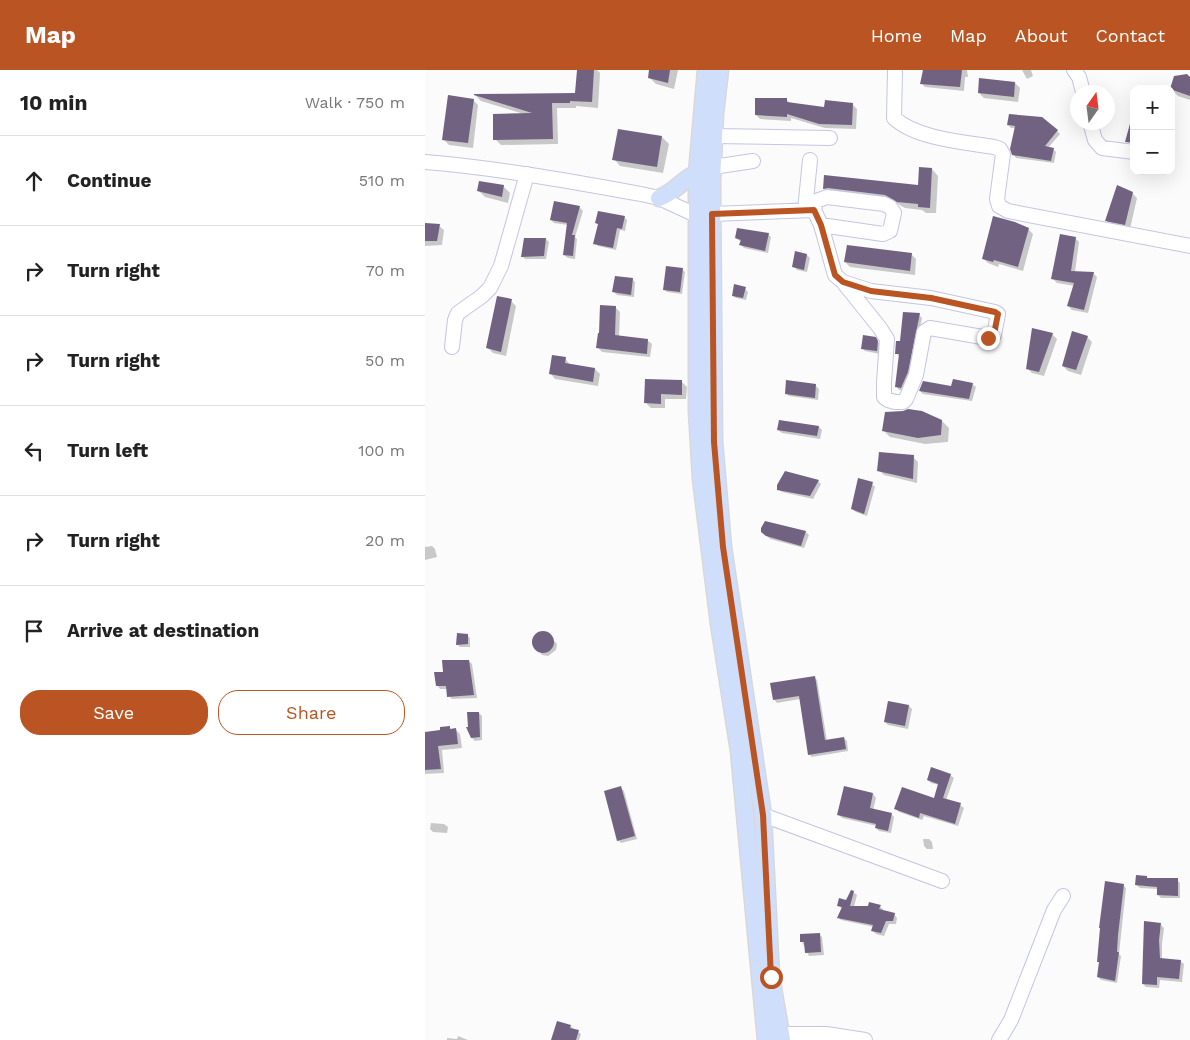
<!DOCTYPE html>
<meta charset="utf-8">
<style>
body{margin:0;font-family:"Work Sans",sans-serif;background:#f6f6f6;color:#222}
.controls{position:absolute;right:15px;top:15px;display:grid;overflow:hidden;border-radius:10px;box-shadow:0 5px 20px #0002}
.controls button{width:45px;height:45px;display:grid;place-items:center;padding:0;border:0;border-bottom:1px solid #e0e0e0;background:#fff;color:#222;font:25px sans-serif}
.compass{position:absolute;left:645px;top:15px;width:45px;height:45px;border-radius:50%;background:#fff;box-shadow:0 5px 20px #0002;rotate:14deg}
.stop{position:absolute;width:15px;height:15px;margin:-11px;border:4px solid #ba5523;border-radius:50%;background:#fff}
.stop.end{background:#ba5523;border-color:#fff;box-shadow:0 1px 5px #0008}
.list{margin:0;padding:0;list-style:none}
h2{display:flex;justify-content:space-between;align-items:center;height:65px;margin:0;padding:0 20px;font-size:21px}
h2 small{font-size:16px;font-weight:400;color:#767676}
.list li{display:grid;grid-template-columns:32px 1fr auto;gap:15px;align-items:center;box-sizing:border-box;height:90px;padding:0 20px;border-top:1px solid #e0e0e0}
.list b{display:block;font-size:19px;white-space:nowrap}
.list em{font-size:16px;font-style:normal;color:#767676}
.actions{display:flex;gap:10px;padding:15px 20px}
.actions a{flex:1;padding:11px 0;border:1px solid #ba5523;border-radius:20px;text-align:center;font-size:18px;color:#ba5523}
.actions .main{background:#ba5523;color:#fff}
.icon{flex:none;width:28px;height:28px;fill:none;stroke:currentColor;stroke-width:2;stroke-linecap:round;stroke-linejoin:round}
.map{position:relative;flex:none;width:765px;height:970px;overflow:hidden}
header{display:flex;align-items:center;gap:30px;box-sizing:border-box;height:70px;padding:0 25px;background:#ba5523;color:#fff}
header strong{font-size:24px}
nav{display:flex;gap:28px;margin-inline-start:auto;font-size:18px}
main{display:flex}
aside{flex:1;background:#fff}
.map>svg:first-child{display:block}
.shadow{fill:#0003}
.building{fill:#726281}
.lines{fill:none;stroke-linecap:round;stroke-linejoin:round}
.minor-casing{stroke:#c4c5e4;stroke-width:16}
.major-casing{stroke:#d8d8da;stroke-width:19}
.minor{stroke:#fff;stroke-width:14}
.major{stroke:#cfdffb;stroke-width:16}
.route{stroke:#ba5523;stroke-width:6}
</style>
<header>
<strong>Map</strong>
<nav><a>Home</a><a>Map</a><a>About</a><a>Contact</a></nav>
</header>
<main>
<aside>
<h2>10 min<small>Walk · 750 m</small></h2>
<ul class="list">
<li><svg class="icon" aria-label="ahead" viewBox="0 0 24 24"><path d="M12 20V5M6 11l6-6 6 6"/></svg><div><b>Continue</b></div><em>510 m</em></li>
<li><svg class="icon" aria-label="right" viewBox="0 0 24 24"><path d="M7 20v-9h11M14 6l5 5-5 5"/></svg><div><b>Turn right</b></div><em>70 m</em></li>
<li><svg class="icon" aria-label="right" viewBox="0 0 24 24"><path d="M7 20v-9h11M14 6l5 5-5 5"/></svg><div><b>Turn right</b></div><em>50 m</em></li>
<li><svg class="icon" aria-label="left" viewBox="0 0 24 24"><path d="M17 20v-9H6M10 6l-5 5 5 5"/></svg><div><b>Turn left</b></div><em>100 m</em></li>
<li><svg class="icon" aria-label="right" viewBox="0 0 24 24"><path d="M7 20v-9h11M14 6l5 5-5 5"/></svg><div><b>Turn right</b></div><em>20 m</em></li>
<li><svg class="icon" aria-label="arrive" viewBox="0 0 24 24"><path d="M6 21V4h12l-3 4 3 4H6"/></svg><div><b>Arrive at destination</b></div></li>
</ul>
<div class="actions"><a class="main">Save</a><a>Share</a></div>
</aside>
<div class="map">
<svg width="765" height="970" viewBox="0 0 765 970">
<rect width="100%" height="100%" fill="#fbfbfb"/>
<!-- shadow -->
<path class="shadow" d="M153 0H172L175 3 173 38 151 36V38H132L133 74 76 75 70 69 99 44 56 31 50 25 151 24Z
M226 0H253L249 19 231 14 224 7Z
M497 0H542L543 7H540L539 21 500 17 496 13 499 2Z
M597 0H606L608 6 602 9Z
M765 9V30L753 26 746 19Z
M590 13 595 18 593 32 559 28 554 23Z
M361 29 366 34 400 39 427 34 432 39 431 59 400 58 366 48V51L335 49 331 45Z
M48 30 53 35 48 78 24 75 19 70Z
M583 55 632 61 635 64 623 78 628 79 631 82 629 93 591 88 588 84 591 58H586Z
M237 67 244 74 238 103 195 96 189 89Z
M507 99 513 106 511 143H501L497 140 480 138 468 131 405 125 399 119 400 106 495 116Z
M78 116 85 123 83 133 60 127 53 120Z
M707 123 712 128 705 159 686 155 682 150Z
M154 137 158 141 150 167 152 169 150 189 143 188 139 185 143 155 129 153 126 150Z
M199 147 202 150 200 161 195 160 191 180 173 176 170 173 174 155 171 153Z
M0 154 14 156 19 160 17 175 0 176Z
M603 159 608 164 598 201 574 194 573 197 563 193 558 188Z
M343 164 346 167 343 183 319 178 316 175V172L311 168Z
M650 168 654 172 650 202 668 203 672 207 663 243 647 240 643 236 650 216 632 213 628 209Z
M100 169H121L124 172 121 189H100L97 186Z
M486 184 491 189 490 205 425 197 420 192Z
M382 185 385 188 382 202 372 200 369 196Z
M257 199 260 202 257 224 242 222 239 219Z
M207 209 210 212 209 227 192 225 189 222Z
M320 219 323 222 321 230 311 228 308 225Z
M86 231 91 236 81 286 68 283 63 278Z
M190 237 195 242 194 267 222 270 227 274 225 287 177 282 172 277Z
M494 245 497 248 485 306 479 320H474L471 316 475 287 471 283Z
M627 264 632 269 619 306 607 303 602 298Z
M662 267 667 272 656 305 643 301 638 296Z
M450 269 456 275 455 284 440 281 437 278Z
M140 288 145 295 170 299 175 304 173 316 130 309 126 304Z
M257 312 262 317 261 329H240V338H226L221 333Z
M499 312 527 318 547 314 551 317 547 331 498 324 495 321Z
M391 316 394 319 393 330 364 326 361 323Z
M517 351 524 358 523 372 500 374 465 367 458 360Z
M394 357 397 360 395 369 357 363 353 360Z
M488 387 493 392 492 413 459 405 454 400Z
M393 411 396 414 388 429 357 422 353 419Z
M447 414 450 417 442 446 431 442 428 439Z
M337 461 381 462 384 465 379 478 345 469Z
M7 476 10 479 12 487 0 490V477Z
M115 563H122L132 574 131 580 123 586 117 585 108 573 109 567Z
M42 565 45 568V577H35L32 574Z
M44 591 47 594 52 628 27 629 24 626 23 619H15L12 615 19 603Z
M389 607 392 610 402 671 419 668 422 671 423 681 387 687 384 684 375 629 352 633 349 629Z
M484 636 487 639 483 659 463 655 460 652Z
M54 643 57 646V670L50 671 47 668Z
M24 657 27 660H31L35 664 37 678 17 680 19 703 0 704V663L17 661Z
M525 705 529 708 521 730 535 735 539 738 533 756 499 746 497 750 474 742 471 739 509 730 514 715 506 713 503 710Z
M196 718 199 721 212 769 196 773 193 770Z
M420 718 448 724 451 728 448 740 466 744 469 747 466 763 454 761 451 758 452 756 417 748 414 745Z
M6 753 19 754 23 757 22 763 8 762 5 759Z
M498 769H504L507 772 508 779H502L499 776Z
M721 807 724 809 752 810 755 813V828H736L733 825V819L715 818 711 815Z
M698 815 701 818 694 884 696 886 692 913 676 910 673 907 675 894 673 891Z
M428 822 432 825 429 837H445V834L455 837 458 839 457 841 469 844 472 848 471 854H464L459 866 451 864 448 861 449 857 416 850 413 847 417 839 414 836 422 831Z
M736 855 739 858 737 874V890L755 891 759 894 757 912 735 910 734 918 721 917 718 914Z
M394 864 397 867 399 885 384 886 377 872Z
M145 956 156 964 154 970H129Z
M33 966 43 970H22V968L32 969Z"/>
<!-- building -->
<path class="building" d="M152 0H169L167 32 145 31V33H127L128 69 68 70V44L107 43 49 25V24L150 23Z
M224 0H245L243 13 223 8Z
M498 0H537L535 17 495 14Z
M762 4 765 7V26L745 19 749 6Z
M554 8 590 12 589 27 553 23Z
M23 25 49 29 43 73 17 70Z
M330 28H362V32L399 37 400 30 428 33 427 55 394 54 362 44V47L330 45Z
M584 44 617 47 633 60 620 76 629 78 626 91 587 85 585 79 590 56 582 55Z
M706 50H709V73L700 72Z
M193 59 237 66 232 97 187 90Z
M494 97 507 98 505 138 493 137V134L472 132 460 125 403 118 398 119 399 105 493 115Z
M54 111 79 115 77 127 52 121Z
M692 115 708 122 700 155 680 151Z
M129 131 155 136 147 165H150L148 186 138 185 142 153 125 150Z
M173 141 200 146 197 159 192 158 188 178 168 174 173 154 170 153Z
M568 146 590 152 604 158 593 197 569 190 568 192 557 189Z
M0 153 15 154 12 171H0Z
M312 158 344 163 340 181 314 175 316 170 310 168Z
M635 164 651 167 646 201 669 202 659 240 642 236 649 213 626 209Z
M99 168H121L119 186 96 187Z
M422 175 487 183 485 201 419 192Z
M370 181 382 184 379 200 367 197Z
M241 196 258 198 255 222 238 220Z
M190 206 208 208 206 225 187 222Z
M309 214 321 217 318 228 307 226Z
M72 226 87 229 76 282 61 278Z
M175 235 191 236 190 265 223 269 222 284 171 278 173 263H174Z
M478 242 495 243 483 302 476 318 470 317 474 284H470L471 271H475Z
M607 258 628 263 614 302 601 299Z
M647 261 663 266 651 300 637 296Z
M438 265 451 267 453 271 452 281 436 279Z
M127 285 141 287 140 293 170 298 168 312 124 304Z
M220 309 257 310V325L236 324V334L219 333Z
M528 309 548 313 544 329 494 321 498 311 526 316Z
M361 310 391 314 390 328 360 324Z
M483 339 497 341 517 350 516 365 493 368 457 361 460 342 478 341Z
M354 350 394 356 392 366 352 360Z
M454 382 489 385 488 409 452 401Z
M360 401 394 410 385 426 352 420V415Z
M433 408 448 412 439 444 426 439Z
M340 451 381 461 376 476 341 466 336 462V458Z
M107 572a11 11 0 1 1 22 0a11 11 0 1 1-22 0Z
M32 563 43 564V574L31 575Z
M17 590H44L49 625 22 627 21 616H11L9 602H18Z
M390 606 400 670 419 667 421 679 383 685 374 626 348 630 345 613Z
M463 631 484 635 480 656 459 652Z
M42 642H54L55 667 46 668 41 657H43Z
M25 656V659L31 658 33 674 13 676 16 699 0 700V662L15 660V657Z
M506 697 526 704 518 728 536 733 530 754 495 743 494 748 469 739 477 717 509 728 513 714 502 710Z
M196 716 210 766 192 771 179 721Z
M419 716 448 723 445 738 467 743 463 761 450 758 451 754 412 745Z
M711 805 722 806V808H753V826L732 825V817L710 815Z
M680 811 699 814 693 865 692 882H694L690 911 672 907 674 892H672L675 858H674Z
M426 820 429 821 425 836H443L444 832 456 835 454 839 470 843 468 851H461L456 863 446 861 448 855 412 848 417 837 412 836 414 828 421 830Z
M719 851 736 853 734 870 735 888 756 890 754 909 732 907V915L717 914Z
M395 863 396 882 380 883 379 872H375V864Z
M132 951 146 955 145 958 154 960 151 970H126Z"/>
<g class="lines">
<defs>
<path id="minor" d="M470 0 469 48C492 69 539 72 569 77L575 79 578 84 572 129 574 136 583 141 765 176
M649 0 654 7 658 22
M665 52 670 70 677 78 709 82
M289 66 405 68
M0 92C73 98 144 111 216 124L234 128 273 146
M288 97 328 91
M380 140 385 90
M287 144 389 140
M396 155 458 164 465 161 469 143 465 137 459 134 402 127 391 131 389 140 396 155 410 205 418 212 455 258 462 269 459 312V327L463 330 470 332H478L481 329 491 305 499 262 505 258 563 268 569 265 573 244 570 242 506 228 446 221 418 212
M27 277 30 250 33 243 57 226 65 218 76 196 102 104
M338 745 517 811
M347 963 357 964H401L440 970
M574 970 586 950 629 840 638 826"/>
<path id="major" d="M281 0 272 103V341L276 409 294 554 314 681 341 970
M295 0 290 44 287 113 289 371 298 477 338 745 346 907 357 970
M234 128C251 122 257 109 272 103"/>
</defs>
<!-- minor casing -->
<use href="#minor" class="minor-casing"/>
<!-- major casing -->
<use href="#major" class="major-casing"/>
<!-- minor -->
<use href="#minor" class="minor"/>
<!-- major -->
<use href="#major" class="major"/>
</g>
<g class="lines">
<!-- route -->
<path class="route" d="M346 907 338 745 298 477 289 372 287 144 389 140 396 155 410 205 418 212 446 221 506 228 570 242 573 244 569 264 563 268"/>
</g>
</svg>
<div class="controls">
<button>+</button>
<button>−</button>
</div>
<svg class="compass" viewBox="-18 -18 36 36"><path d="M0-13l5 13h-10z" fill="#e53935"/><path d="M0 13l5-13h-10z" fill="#767676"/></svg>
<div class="stop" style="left:346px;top:907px"></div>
<div class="stop end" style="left:563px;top:268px"></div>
</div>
</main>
